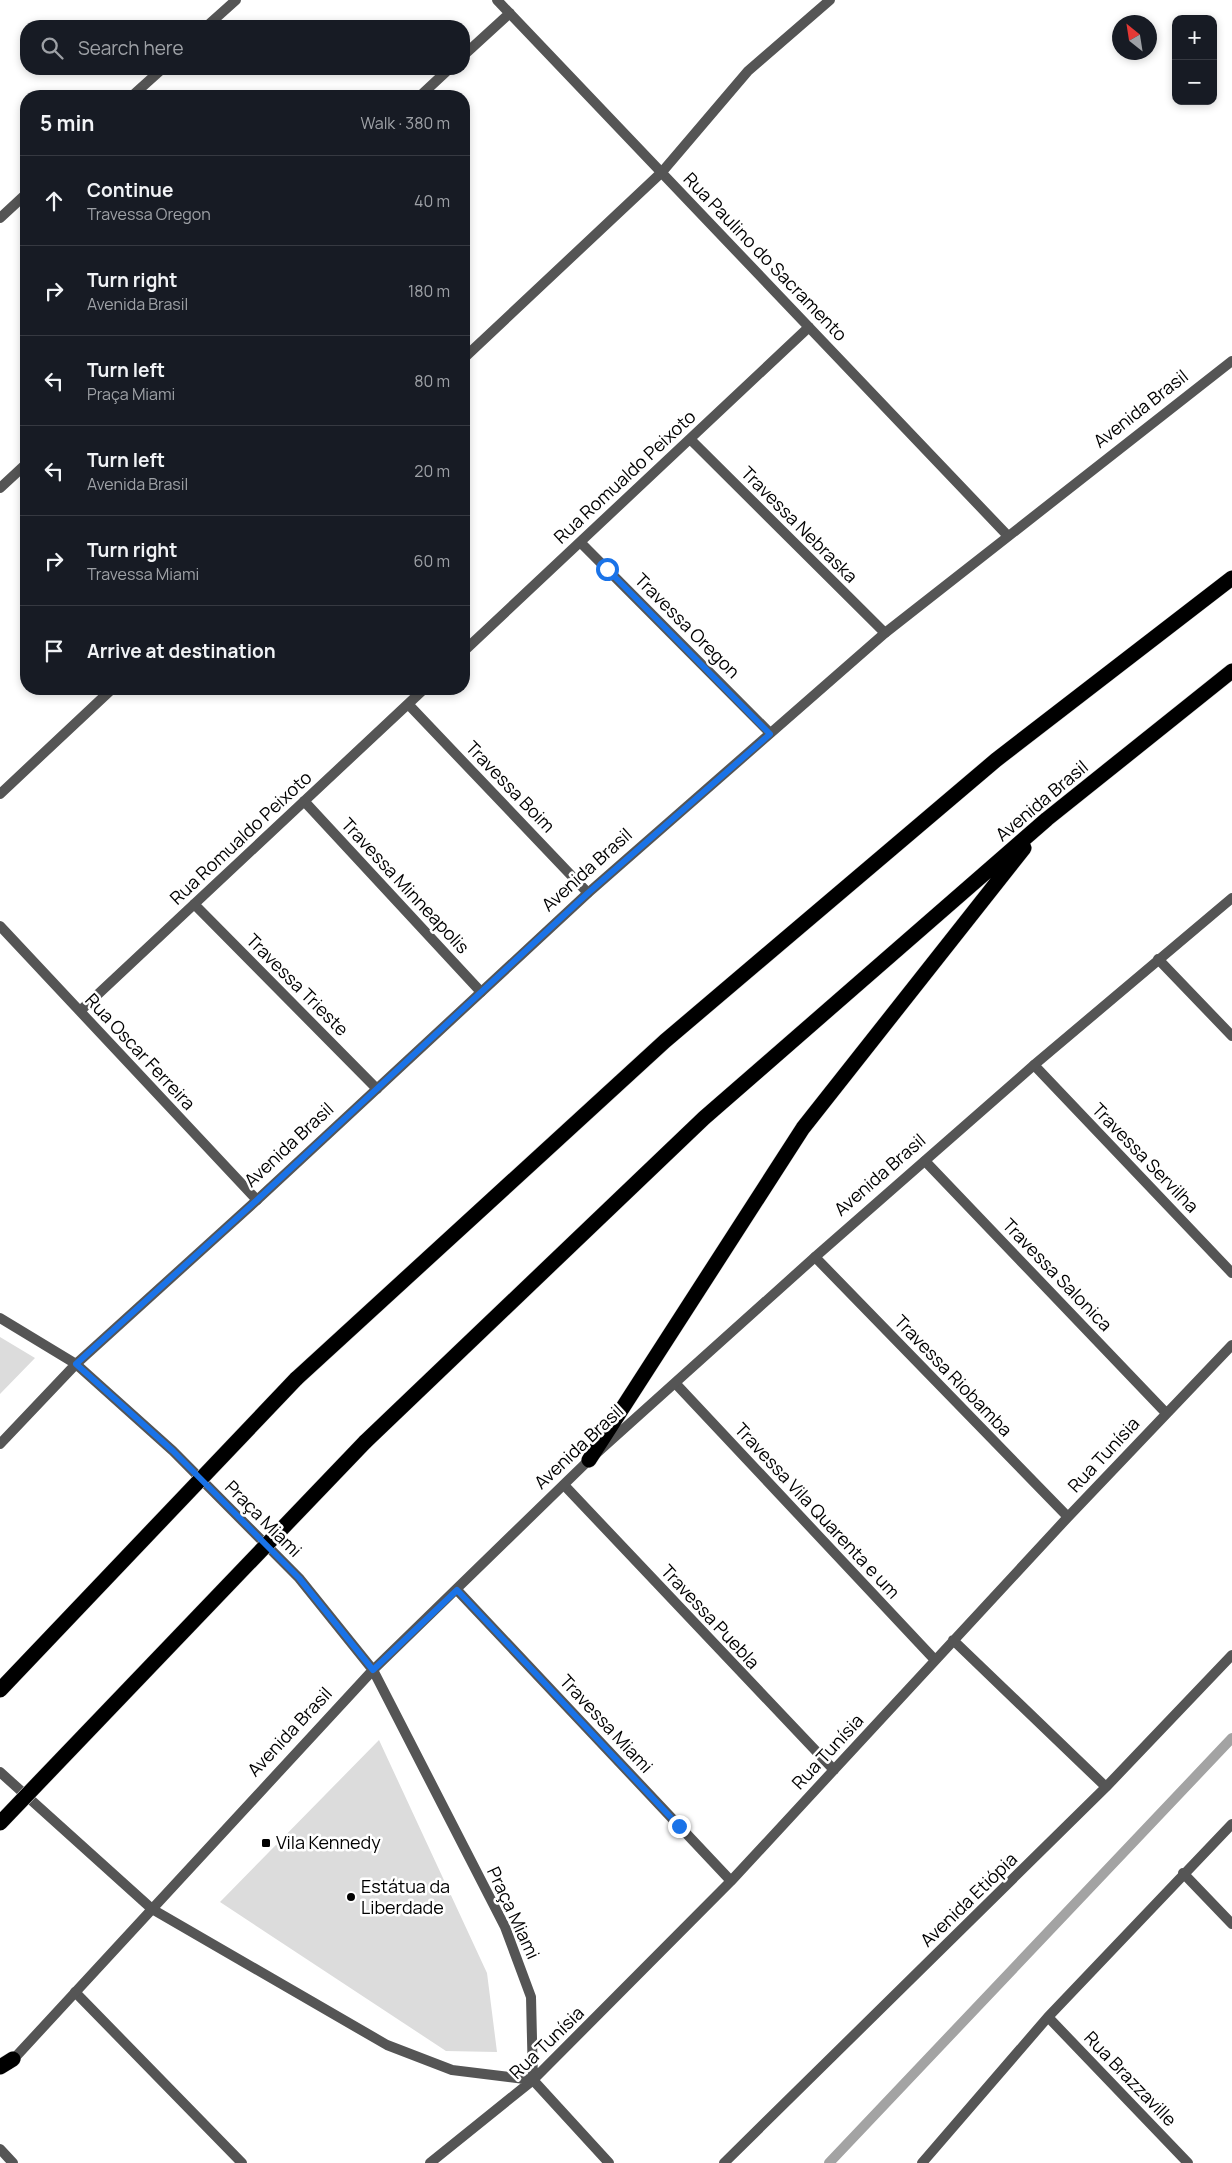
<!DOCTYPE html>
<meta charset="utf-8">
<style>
body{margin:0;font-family:Manrope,sans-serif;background:#20242c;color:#f1f3f6}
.controls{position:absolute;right:15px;top:15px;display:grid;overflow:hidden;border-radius:10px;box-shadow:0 2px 8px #0003}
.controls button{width:45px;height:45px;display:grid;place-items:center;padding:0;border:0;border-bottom:1px solid #363941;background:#171b24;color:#f1f3f6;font:25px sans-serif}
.compass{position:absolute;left:1112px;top:15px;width:45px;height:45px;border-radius:50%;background:#171b24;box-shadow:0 2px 8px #0003;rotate:330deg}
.stop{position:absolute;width:15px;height:15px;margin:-11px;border:4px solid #1a73e8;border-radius:50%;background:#fff}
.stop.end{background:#1a73e8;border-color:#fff;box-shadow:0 1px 5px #0008}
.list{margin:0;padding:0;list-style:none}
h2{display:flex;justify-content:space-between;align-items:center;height:65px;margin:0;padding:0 20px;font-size:21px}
h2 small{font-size:16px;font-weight:400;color:#9ea1a6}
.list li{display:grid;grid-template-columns:32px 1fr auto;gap:15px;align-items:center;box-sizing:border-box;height:90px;padding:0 20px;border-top:1px solid #363941}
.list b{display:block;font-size:19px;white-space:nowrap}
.list p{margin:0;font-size:16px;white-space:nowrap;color:#9ea1a6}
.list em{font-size:16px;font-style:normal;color:#9ea1a6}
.icon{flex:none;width:28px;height:28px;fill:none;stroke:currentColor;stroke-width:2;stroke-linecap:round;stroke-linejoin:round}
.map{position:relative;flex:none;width:1232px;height:2163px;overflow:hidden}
.search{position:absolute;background:#171b24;box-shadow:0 2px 8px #0003;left:20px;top:20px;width:450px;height:55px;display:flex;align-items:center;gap:12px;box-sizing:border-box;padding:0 18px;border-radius:20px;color:#9ea1a6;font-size:19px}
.panel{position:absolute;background:#171b24;box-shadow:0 2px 8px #0003;left:20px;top:90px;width:450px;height:605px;border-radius:20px}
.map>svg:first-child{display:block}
.green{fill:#dcdcdc}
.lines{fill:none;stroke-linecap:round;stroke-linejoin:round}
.stream{stroke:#a3a3a3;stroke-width:10}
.motorway-casing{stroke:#dbdbdb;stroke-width:16}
.minor{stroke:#555;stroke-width:10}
.tertiary{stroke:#555;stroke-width:10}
.motorway{stroke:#000;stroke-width:15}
.motorway-bridge-casing{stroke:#dbdbdb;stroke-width:16;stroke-linecap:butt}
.motorway-bridge{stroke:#000;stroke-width:15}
.route{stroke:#1a73e8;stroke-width:6}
.poi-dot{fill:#000;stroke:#fff;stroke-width:2}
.labels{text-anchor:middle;stroke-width:5;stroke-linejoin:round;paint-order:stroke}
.street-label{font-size:18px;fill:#000;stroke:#fff}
.poi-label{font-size:18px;fill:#000;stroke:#fff;text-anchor:start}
</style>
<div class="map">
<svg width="1232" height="2163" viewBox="0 0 1232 2163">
<rect width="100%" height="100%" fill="#fff"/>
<!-- green -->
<path class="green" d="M0 1337 35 1358 0 1394Z
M379 1740 487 1973 497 2052 446 2051 220 1902Z"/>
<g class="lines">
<!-- stream -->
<path class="stream" d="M829 2163 1232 1738"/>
<defs>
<path id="motorway" d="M296 1379 665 1041 996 760 1232 578
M365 1442 704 1118 1047 819 1232 671
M589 1460 803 1128 1024 848
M0 2067 13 2059"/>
</defs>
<!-- motorway casing -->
<use href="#motorway" class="motorway-casing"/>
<!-- minor -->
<path class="minor" d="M497 0 1008 536
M207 26 236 0
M464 55 510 13
M132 96 162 69
M420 96 449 69
M0 218 26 194
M690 439 885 633
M0 488 26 464
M580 542 770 733
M464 651 809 327
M408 704 588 893
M304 801 481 992
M194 904 377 1089
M0 926 257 1200
M1158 959 1232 1036
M80 1011 424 689
M1034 1065 1232 1273
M925 1161 1166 1413
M815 1257 1068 1517
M676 1384 935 1660
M564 1485 834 1770
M457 1590 731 1881
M953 1640 1106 1787
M373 1670 505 1927 531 1997 533 2080
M1183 1873 1232 1924
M152 1909 387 2045 452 2070 533 2080
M75 1992 242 2163
M1048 2017 1188 2163
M533 2080 609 2163
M0 2149 13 2163
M430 2163 533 2080 731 1881 1068 1517 1232 1345
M724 2163 1106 1787 1232 1655
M922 2163 1048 2017 1232 1824"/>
<!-- tertiary -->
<path class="tertiary" d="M464 358 662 172 748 71 830 0
M0 794 112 689
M0 1318 76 1364 173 1451 299 1578 373 1670
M0 1444 76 1364 257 1200 588 893 885 633 1232 361
M0 1772 152 1909
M9 2064 373 1670 589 1460 815 1257 1034 1065 1232 898"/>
<!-- motorway -->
<use href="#motorway" class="motorway"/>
<defs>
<path id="motorway-bridge" d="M0 1690 296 1379
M0 1823 365 1442"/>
</defs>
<!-- motorway-bridge casing -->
<use href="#motorway-bridge" class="motorway-bridge-casing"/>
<!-- motorway-bridge -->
<use href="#motorway-bridge" class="motorway-bridge"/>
</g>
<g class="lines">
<!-- route -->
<path class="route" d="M607 569 770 734 588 893 257 1200 76 1364 173 1451 299 1578 373 1670 457 1590 679 1826"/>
</g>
<!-- markers -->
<g class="poi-dot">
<rect x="261" y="1838" width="10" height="10" rx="2.5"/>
<circle cx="351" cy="1897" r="5"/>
</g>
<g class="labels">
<!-- street labels -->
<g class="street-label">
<text transform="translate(765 257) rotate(46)" y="6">Rua Paulino do Sacramento</text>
<text transform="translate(1141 409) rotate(-38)" y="6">Avenida Brasil</text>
<text transform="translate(625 477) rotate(-43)" y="6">Rua Romualdo Peixoto</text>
<text transform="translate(799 525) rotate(45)" y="6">Travessa Nebraska</text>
<text transform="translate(687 626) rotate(45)" y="6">Travessa Oregon</text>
<text transform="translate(510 787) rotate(46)" y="6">Travessa Boim</text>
<text transform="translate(1042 801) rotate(-40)" y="6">Avenida Brasil</text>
<text transform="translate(241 838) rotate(-43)" y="6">Rua Romualdo Peixoto</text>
<text transform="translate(587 870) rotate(-42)" y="6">Avenida Brasil</text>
<text transform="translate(405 886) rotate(47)" y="6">Travessa Minneapolis</text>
<text transform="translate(297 985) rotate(45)" y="6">Travessa Trieste</text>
<text transform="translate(140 1052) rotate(47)" y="6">Rua Oscar Ferreira</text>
<text transform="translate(289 1145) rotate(-43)" y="6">Avenida Brasil</text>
<text transform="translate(1145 1158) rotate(46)" y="6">Travessa Servilha</text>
<text transform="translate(880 1175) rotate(-41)" y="6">Avenida Brasil</text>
<text transform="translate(1057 1275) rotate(46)" y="6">Travessa Salonica</text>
<text transform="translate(953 1376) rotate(46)" y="6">Travessa Riobamba</text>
<text transform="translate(579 1447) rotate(-43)" y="6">Avenida Brasil</text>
<text transform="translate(1104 1455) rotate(-47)" y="6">Rua Tunísia</text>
<text transform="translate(817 1511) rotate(47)" y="6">Travessa Vila Quarenta e um</text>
<text transform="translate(263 1519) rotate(45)" y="6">Praça Miami</text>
<text transform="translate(710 1617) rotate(47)" y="6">Travessa Puebla</text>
<text transform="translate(606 1724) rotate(47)" y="6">Travessa Miami</text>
<text transform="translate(290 1732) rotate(-47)" y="6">Avenida Brasil</text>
<text transform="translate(828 1752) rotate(-47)" y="6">Rua Tunísia</text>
<text transform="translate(969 1900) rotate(-44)" y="6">Avenida Etiópia</text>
<text transform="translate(513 1913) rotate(65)" y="6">Praça Miami</text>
<text transform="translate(547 2043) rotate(-44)" y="6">Rua Tunísia</text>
<text transform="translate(1130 2079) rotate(46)" y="6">Rua Brazzaville</text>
</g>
<!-- poi labels -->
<g class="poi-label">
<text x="276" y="1849">Vila Kennedy</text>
<text x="361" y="1893">Estátua da<tspan x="361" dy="21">Liberdade</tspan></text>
</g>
</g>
</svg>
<div class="controls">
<button>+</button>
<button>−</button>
</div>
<svg class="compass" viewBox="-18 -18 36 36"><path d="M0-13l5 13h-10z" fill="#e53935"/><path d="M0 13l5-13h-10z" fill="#9ea1a6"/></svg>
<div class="stop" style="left:607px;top:569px"></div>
<div class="stop end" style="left:679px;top:1826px"></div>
<div class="search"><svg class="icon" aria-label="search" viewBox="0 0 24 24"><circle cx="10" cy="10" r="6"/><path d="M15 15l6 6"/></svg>Search here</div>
<section class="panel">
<h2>5 min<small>Walk · 380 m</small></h2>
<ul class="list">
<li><svg class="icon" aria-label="ahead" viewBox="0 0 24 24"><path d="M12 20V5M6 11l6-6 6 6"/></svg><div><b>Continue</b><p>Travessa Oregon</p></div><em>40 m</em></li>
<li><svg class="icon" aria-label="right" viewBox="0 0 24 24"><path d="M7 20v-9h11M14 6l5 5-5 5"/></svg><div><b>Turn right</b><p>Avenida Brasil</p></div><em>180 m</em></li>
<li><svg class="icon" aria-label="left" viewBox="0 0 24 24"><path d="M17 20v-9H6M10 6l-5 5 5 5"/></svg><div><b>Turn left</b><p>Praça Miami</p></div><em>80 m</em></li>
<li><svg class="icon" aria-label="left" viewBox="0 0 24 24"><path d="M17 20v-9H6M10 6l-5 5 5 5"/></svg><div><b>Turn left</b><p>Avenida Brasil</p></div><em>20 m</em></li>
<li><svg class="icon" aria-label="right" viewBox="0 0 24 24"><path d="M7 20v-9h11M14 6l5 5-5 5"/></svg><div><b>Turn right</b><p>Travessa Miami</p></div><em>60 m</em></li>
<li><svg class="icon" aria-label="arrive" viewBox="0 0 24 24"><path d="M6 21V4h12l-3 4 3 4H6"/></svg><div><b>Arrive at destination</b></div></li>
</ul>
</section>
</div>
